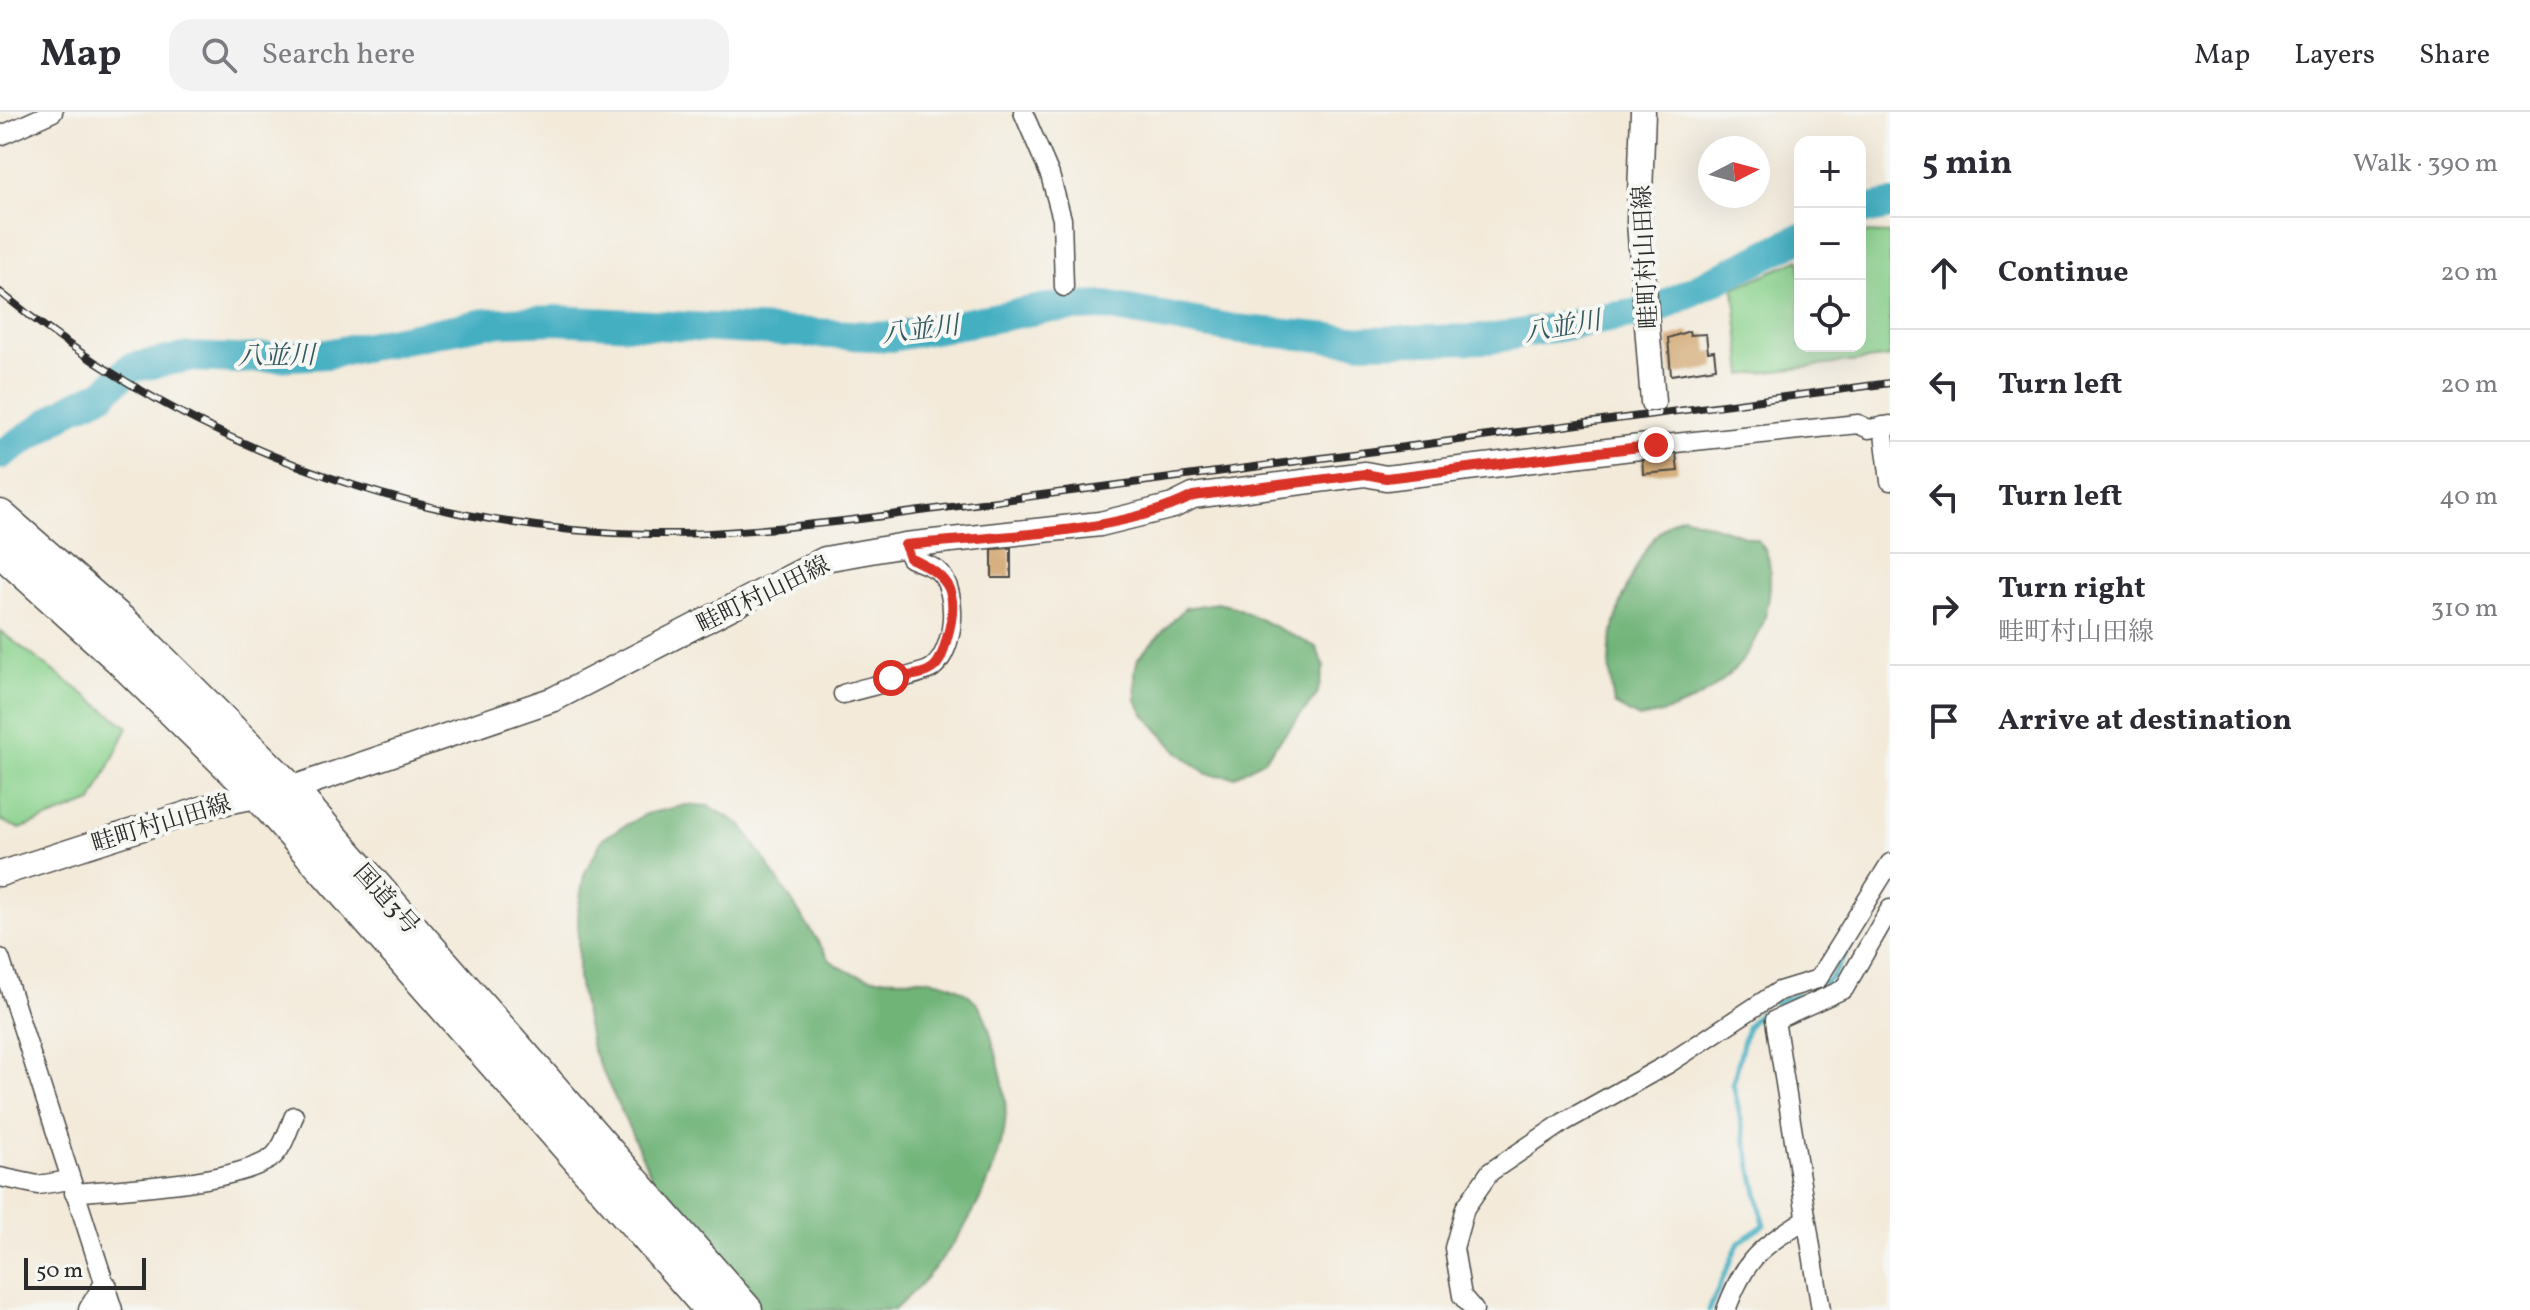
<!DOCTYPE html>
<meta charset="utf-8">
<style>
body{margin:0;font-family:Vollkorn,"Noto Serif JP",serif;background:#f2f2f3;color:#2b2b33}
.controls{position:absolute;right:24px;top:24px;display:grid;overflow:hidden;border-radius:16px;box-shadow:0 8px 32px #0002}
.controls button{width:72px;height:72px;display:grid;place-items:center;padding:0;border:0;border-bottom:2px solid #e1e1e2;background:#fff;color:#2b2b33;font:40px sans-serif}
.compass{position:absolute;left:1698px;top:24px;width:72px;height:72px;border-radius:50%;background:#fff;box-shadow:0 8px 32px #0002;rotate:84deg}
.scale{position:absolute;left:24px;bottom:20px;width:122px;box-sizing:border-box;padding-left:8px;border:4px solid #2b2b2b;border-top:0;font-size:22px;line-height:28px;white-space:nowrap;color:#2b2b2b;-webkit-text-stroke:6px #f6f6f2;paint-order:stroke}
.stop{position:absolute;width:24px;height:24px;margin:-18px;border:6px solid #d93025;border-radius:50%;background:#fff}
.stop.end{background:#d93025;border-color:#fff;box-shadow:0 2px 8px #0008}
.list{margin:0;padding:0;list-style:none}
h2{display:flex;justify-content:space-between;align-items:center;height:104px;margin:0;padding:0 32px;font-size:34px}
h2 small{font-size:26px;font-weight:400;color:#7c7c81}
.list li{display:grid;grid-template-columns:52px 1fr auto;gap:24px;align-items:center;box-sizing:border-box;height:112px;padding:0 32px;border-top:2px solid #e1e1e2}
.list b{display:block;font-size:30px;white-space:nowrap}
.list p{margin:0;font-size:26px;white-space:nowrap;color:#7c7c81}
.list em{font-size:26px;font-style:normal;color:#7c7c81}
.icon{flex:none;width:44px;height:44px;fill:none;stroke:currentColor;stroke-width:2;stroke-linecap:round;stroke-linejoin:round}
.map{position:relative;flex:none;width:1890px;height:1198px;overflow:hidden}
header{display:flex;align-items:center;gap:48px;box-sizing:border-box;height:112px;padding:0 40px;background:#fff;border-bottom:2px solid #e1e1e2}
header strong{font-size:38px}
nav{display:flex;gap:44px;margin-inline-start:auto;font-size:28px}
.search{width:560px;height:72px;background:#f2f2f3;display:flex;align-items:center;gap:20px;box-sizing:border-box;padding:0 28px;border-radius:24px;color:#7c7c81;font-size:30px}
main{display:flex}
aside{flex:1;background:#fff}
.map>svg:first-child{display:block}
.green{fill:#8ad28d;stroke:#5a7e5c;stroke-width:2}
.forest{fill:#6fb478;stroke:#4d7052;stroke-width:2}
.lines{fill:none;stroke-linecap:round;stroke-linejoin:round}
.stream{stroke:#44afc2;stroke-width:5}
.river{stroke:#44afc2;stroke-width:30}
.building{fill:#d2a66f}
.street-casing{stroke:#494845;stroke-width:21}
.secondary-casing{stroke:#494845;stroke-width:27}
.highway-casing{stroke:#494845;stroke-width:35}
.street{stroke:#fff;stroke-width:18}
.secondary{stroke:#fff;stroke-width:24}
.highway{stroke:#fff;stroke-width:32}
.rail-casing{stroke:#2b2b2b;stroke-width:8}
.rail{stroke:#f6f6f2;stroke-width:5;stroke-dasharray:15;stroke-linecap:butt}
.route{stroke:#d93025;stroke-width:10}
.labels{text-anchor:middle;stroke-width:8;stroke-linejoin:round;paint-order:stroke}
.street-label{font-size:24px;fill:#2b2b2b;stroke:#f6f6f2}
.water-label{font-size:26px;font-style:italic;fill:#345960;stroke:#f6f6f2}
</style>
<header>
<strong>Map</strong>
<div class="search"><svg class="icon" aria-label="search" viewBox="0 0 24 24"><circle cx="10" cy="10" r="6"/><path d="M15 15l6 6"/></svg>Search here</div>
<nav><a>Map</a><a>Layers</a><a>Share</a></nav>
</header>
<main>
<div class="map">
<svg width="1890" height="1198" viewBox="0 0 1890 1198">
<rect width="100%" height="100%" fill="#f6f6f2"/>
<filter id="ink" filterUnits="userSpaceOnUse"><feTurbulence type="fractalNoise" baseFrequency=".0125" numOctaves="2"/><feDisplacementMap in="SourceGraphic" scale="16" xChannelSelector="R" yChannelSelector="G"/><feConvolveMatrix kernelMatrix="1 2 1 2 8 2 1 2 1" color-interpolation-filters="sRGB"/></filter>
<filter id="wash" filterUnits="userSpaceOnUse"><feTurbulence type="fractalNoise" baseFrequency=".006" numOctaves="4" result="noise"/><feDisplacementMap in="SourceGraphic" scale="32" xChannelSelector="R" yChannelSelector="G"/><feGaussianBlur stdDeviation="1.8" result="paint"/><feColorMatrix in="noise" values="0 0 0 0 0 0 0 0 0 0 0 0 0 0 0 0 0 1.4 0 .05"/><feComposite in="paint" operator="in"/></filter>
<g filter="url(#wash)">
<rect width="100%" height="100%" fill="#f3eada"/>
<!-- green -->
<path class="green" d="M1860 121 1890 122V245L1743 263 1734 176 1800 147V234H1860Z
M0 519 128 615 92 690 20 717 0 708Z"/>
<!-- forest -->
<path class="forest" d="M1683 404 1757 428C1771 441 1770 454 1770 473 1767 546 1708 595 1639 606L1614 592C1611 573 1607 548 1611 529 1618 492 1645 415 1683 404Z
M1217 491 1235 495 1316 535 1324 554 1317 583 1264 648 1234 665 1207 662 1177 639 1144 602 1136 588 1135 559 1138 546 1185 496Z
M686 693 709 694 742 713 830 848C874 884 922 852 963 879 984 892 988 912 994 935 1002 961 1009 992 1004 1019 990 1087 945 1153 894 1198H714L592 937 578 868V799L584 763 603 726 646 702Z"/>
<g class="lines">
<!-- stream -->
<path class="stream" d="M1823 872 1831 866 1861 814
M1775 891 1799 882
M1709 1198 1739 1130 1764 1113 1733 972 1747 915 1760 901"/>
<!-- river -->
<path class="river" d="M1860 99 1890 93
M0 343 73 295 104 281 130 256 189 245 238 247 327 242 485 211 555 208 891 225 1047 196 1106 194 1234 217 1363 229 1490 227 1654 198 1800 126"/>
</g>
<g id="blocks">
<!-- building -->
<path class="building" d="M1689 219 1690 223 1706 222 1708 240 1714 239 1716 256 1671 263 1668 226Z
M1676 341 1678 359 1643 362 1642 344Z
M1011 436V466H992V437Z"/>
</g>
</g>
<g filter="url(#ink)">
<use href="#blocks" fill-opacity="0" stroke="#494845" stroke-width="2"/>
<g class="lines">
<defs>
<path id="street" d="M1023 0 1050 63 1062 107 1064 175
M0 24 53 0
M1883 314 1890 369
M1656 333 1858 312 1869 317 1890 313
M843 582C859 577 924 562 932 556 955 539 960 479 938 459 931 453 918 450 910 446L905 433
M0 846 113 1198
M0 1065 38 1073 70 1068
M74 1081C124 1076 229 1072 270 1047 283 1038 288 1018 294 1004
M1474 1198 1462 1184 1454 1136 1465 1096 1490 1060 1564 1010 1668 952 1779 879 1818 867 1890 751
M1726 1198C1746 1145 1759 1137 1806 1107
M1821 1198 1775 908 1844 877 1890 797"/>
<path id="secondary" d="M1643 0 1639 110 1653 290
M0 762 217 692 290 677 554 587 825 447 905 433 1100 412 1173 394 1193 384 1365 362 1386 366 1656 333
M91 1198 105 1175"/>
<path id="highway" d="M0 404 132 519 290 677 746 1198
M0 438 119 546 258 682 711 1198"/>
</defs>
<!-- street casing -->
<use href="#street" class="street-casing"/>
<!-- secondary casing -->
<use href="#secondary" class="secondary-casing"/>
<!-- highway casing -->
<use href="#highway" class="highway-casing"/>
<!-- street -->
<use href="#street" class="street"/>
<!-- secondary -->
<use href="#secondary" class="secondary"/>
<!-- highway -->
<use href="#highway" class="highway"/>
<defs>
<path id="rail" d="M0 180C182 330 413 419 650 422 720 423 790 415 860 407L1890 271"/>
</defs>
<!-- rail casing -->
<use href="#rail" class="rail-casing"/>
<!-- rail -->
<use href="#rail" class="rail"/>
</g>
</g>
<g class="lines" filter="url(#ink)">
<!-- route -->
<path class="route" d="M891 566C904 564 924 564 934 555 942 548 944 536 947 526 960 482 951 464 910 446L905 433C991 424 1117 423 1193 384L1365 362 1386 366 1656 333"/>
</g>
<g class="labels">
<!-- street labels -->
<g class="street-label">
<text transform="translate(1645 145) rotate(-93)" y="8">畦町村山田線</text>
<text transform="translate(763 482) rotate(-26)" y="8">畦町村山田線</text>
<text transform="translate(161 711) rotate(-17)" y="8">畦町村山田線</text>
<text transform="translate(387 787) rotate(48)" y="8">国道3号</text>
</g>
<!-- water labels -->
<g class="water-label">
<text transform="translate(1562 214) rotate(-10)" y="9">八並川</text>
<text transform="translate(920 217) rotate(-7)" y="9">八並川</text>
<text transform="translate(276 243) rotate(-1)" y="9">八並川</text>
</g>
</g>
</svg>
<div class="controls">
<button>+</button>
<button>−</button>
<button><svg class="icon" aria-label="locate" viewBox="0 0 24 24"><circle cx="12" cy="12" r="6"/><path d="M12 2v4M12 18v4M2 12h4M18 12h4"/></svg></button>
</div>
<svg class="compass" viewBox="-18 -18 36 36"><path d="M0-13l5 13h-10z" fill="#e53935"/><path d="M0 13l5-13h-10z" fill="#7c7c81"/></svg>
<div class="scale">50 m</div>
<div class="stop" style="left:891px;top:566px"></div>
<div class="stop end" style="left:1656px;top:333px"></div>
</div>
<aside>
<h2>5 min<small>Walk · 390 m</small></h2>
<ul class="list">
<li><svg class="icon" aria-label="ahead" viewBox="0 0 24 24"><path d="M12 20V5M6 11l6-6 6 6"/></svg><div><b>Continue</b></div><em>20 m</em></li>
<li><svg class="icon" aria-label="left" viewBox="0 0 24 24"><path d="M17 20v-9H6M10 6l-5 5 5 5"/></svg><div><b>Turn left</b></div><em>20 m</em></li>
<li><svg class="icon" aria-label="left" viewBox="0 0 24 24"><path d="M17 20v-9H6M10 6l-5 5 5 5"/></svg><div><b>Turn left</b></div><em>40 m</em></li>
<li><svg class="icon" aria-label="right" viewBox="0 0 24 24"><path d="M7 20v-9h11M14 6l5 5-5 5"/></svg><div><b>Turn right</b><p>畦町村山田線</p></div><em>310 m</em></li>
<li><svg class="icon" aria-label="arrive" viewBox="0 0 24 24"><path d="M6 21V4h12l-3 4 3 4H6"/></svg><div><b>Arrive at destination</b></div></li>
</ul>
</aside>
</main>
